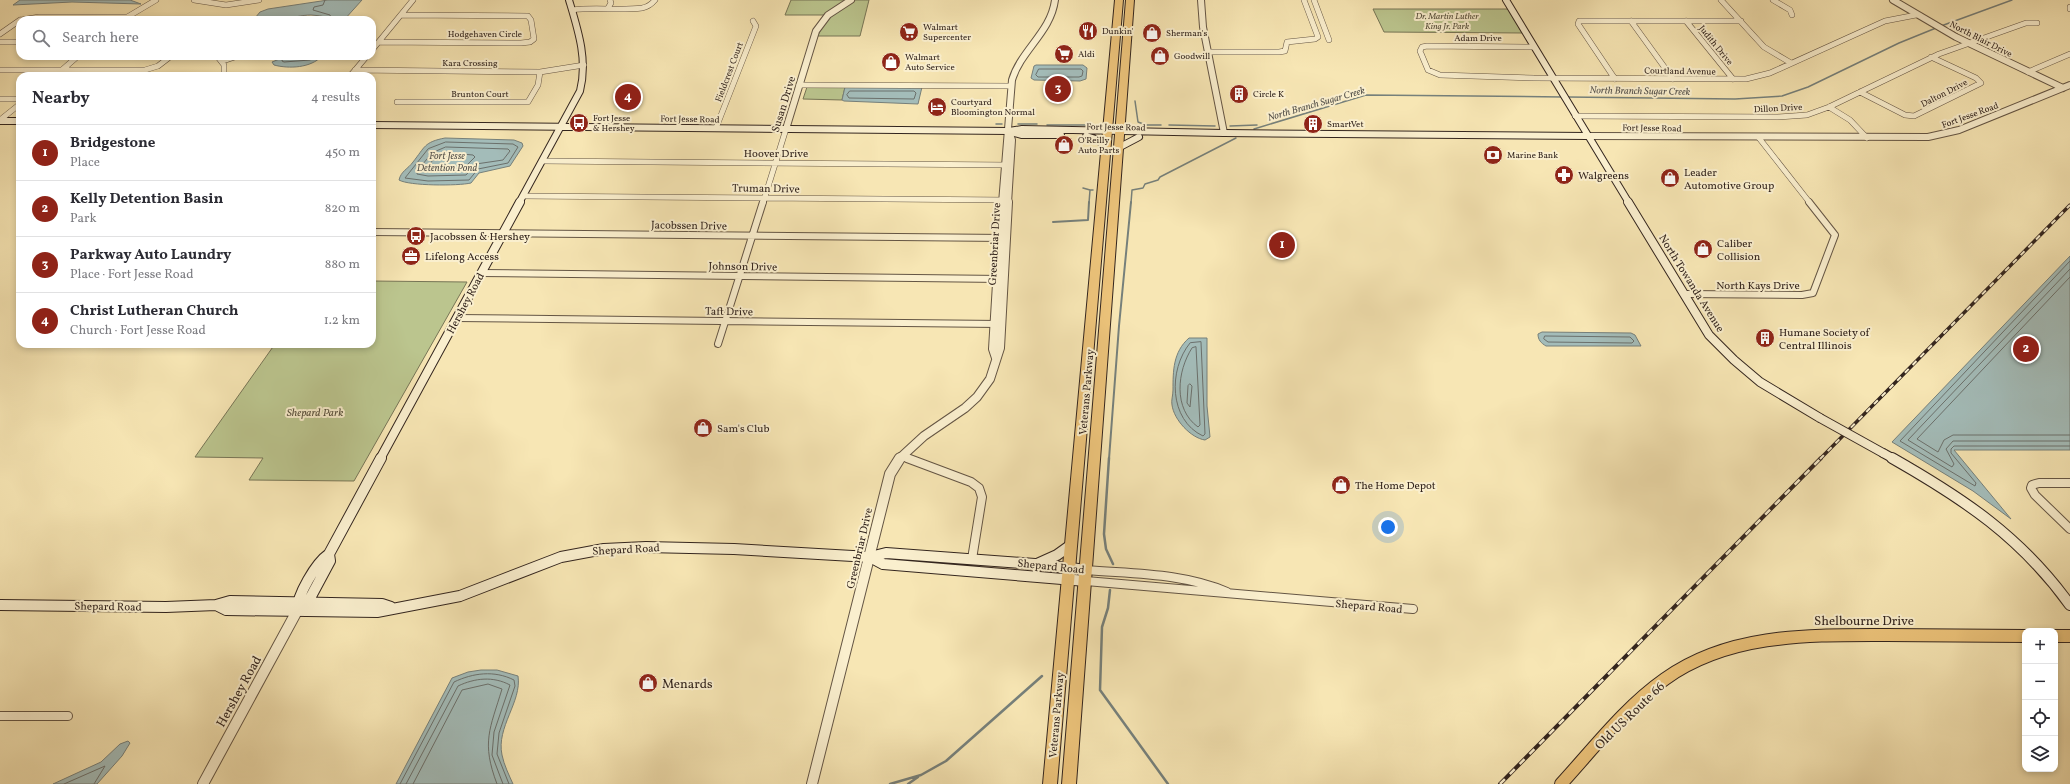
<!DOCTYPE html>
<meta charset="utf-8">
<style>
body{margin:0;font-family:Vollkorn,serif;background:#f2f2f3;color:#2b2b33}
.controls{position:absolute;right:12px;bottom:12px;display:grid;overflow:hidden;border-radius:8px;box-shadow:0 2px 6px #0003}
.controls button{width:36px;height:36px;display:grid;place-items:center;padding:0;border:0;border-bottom:1px solid #e1e1e2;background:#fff;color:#2b2b33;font:20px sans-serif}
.you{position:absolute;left:1388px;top:527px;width:14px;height:14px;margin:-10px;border:3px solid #fff;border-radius:50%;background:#1a73e8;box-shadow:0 0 0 6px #1a73e833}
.badge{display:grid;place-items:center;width:26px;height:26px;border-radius:50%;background:#8f2418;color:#fff;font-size:13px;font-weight:700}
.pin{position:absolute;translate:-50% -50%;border:2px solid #fff;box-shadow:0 1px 4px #0006}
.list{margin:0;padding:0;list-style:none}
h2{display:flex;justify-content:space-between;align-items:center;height:52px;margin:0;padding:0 16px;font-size:17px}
h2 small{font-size:13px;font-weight:400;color:#7c7c81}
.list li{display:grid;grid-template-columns:26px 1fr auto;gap:12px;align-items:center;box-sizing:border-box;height:56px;padding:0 16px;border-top:1px solid #e1e1e2}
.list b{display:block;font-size:15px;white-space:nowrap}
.list p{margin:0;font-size:13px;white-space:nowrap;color:#7c7c81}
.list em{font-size:13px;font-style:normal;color:#7c7c81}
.icon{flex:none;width:22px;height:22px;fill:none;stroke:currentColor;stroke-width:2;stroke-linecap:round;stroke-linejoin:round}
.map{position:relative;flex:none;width:2070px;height:784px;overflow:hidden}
.search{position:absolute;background:#fff;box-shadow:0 2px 6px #0003;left:16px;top:16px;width:360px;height:44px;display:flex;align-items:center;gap:10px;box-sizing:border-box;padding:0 14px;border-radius:12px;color:#7c7c81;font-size:15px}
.panel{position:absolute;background:#fff;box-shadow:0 2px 6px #0003;left:16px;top:72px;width:360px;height:276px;border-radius:12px}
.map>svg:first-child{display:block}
.green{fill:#bbc58e;stroke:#777556}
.water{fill:#a3bcb9;stroke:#76807b}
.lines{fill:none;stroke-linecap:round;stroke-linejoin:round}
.shore{stroke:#6b706c;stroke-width:1}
.stream-far2{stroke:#76807b;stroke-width:1.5}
.stream-far1{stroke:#76807b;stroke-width:2}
.stream{stroke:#76807b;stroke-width:2.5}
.minor-far2-casing{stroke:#645544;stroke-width:6}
.minor-far1-casing{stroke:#645544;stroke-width:8}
.minor-casing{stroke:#645544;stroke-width:10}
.tertiary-far2-casing{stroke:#645544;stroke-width:8}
.tertiary-far1-casing{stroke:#645544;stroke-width:10}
.tertiary-casing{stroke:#645544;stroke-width:12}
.secondary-far2-casing{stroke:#33251e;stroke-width:8}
.secondary-far1-casing{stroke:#33251e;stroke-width:10}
.secondary-casing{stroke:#33251e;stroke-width:12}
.primary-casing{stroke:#33251e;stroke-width:14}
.trunk-casing{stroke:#33251e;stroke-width:2}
.minor-far2{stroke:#faefce;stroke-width:5}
.minor-far1{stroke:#faefce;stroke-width:6}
.minor{stroke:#faefce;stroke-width:8}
.tertiary-far2{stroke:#faefce;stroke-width:6}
.tertiary-far1{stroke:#faefce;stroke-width:8}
.tertiary{stroke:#faefce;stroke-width:10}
.secondary-far2{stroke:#faefce;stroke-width:6}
.secondary-far1{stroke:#faefce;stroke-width:8}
.secondary{stroke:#faefce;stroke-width:10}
.primary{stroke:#ecc37a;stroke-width:12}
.trunk{fill:#ecc37a;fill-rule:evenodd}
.rail-far1-casing{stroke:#33251e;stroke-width:3.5}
.rail-casing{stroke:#33251e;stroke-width:4}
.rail-far1{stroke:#faefce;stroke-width:2;stroke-dasharray:5.5;stroke-linecap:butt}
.rail{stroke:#faefce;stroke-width:2.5;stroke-dasharray:7;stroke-linecap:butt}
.secondary-bridge-casing{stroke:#33251e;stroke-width:10;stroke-linecap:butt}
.secondary-bridge{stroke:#faefce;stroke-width:8}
.labels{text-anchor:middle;stroke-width:4;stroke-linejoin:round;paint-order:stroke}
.far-park-label{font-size:9px;font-style:italic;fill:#554d3a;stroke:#faefce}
.far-poi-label{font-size:9px;fill:#33251e;stroke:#faefce;text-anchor:start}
.far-street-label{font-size:9px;fill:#33251e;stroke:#faefce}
.far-water-label{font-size:10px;font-style:italic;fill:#55524c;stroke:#faefce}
.street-label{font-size:11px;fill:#33251e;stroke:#faefce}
.poi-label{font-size:11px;fill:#33251e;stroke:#faefce;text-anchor:start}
.park-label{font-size:11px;font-style:italic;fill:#554d3a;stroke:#faefce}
.near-street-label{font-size:13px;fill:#33251e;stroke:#faefce}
.near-poi-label{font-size:13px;fill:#33251e;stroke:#faefce;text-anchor:start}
</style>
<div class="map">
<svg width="2070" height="784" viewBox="0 0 2070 784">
<rect width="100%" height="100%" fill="#f7e6b4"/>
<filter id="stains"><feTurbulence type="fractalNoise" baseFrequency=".005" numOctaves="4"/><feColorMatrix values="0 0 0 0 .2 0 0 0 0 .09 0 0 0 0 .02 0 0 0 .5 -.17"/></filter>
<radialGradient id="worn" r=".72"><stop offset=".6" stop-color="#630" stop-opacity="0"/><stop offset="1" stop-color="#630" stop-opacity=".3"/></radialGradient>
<!-- green -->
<path class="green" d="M791 0H869L860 36H818L822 25 831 15H785Z
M1373 9H1509L1522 33 1384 32Z
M807 87H845L842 100 803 99Z
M372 281 467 282 354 481 249 480 263 458 195 457 275 344H372Z"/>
<!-- water -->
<path class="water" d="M20 0H130L141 4 72 2 13 5Z
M328 0H362L344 20C332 20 323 15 311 15 293 15 272 26 255 18L260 12 268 9Z
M287 56H322C311 68 289 69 274 65L272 62Z
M1036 65H1083L1087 68 1086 79 1080 81 1034 80 1031 78 1034 66Z
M845 87H922L918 104 844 101 842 100Z
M445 138 514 140 522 143 523 146 510 166 479 173 471 183C458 186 409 186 399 180 401 171 408 169 413 162 425 147 424 142 445 138Z
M2070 256V450H1954L2011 519 1973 491 1892 442Z
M1542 332 1631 333 1635 335 1641 346H1546C1541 343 1538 340 1538 334Z
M1189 338H1207V406L1210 437 1205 440C1191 438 1174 420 1172 405 1171 401 1173 395 1173 390 1173 371 1173 352 1189 338Z
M481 670H497L518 676C522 702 496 727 502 755 504 765 509 775 513 784H396L452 678 468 672Z
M128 741 130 743 122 756 97 784H53L101 762 120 744Z"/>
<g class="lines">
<!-- shore -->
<path class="shore" d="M325 0 323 5 314 7 313 10 330 15 332 20
M283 56 282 61 284 62 310 60 317 56
M1039 69H1081L1083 71 1082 76 1079 77H1038L1036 75Z
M850 91H914L916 93 914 99 849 98 847 95Z
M446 142 513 144 518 147 508 163 478 169 469 180 428 181 405 178 428 149Z
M446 147 508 149 510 151 503 160 476 164 466 175 428 176 417 174V171L432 153Z
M451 153 473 155 475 157 463 169H428C431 158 440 154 451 153Z
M2070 261 1900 441 1975 486 1976 483 1951 453V449L1954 446H2070
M2070 269 1908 440 1952 467 1954 464 1946 449 1953 441H2070
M2070 277 1917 439 1938 452 1944 440 1953 435H2070
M1545 336 1630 337 1634 341 1632 343 1548 342 1544 339Z
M1201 342 1205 434 1203 436C1169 420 1168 370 1190 343Z
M1196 347 1200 425 1198 427C1173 409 1177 371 1192 348Z
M1190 384 1192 386 1190 407 1187 403 1188 386Z
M64 784 105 766 94 784
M400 784 454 682C473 673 494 670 514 680L515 686 499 733 497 754 509 784
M406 784 458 686C475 678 493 676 510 685L494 732 492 755 503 784
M413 784 462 690 488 684 502 689C490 729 481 742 497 784"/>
<!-- stream-far2 -->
<path class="stream-far2" d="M1941 26 2012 0
M1568 97 1735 99 1782 96 1808 87 1899 43 1936 28
M1135 101 1138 122 1146 125H1161
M996 124H1002
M1018 124H1037
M1047 125H1089
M1169 125 1215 126
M1230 126 1257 125
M1254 129 1366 95 1563 97
M1083 188 1090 190
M1089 203 1090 190H1093
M1131 203 1132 190 1143 188 1145 184 1158 180 1160 177 1236 138"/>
<!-- stream-far1 -->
<path class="stream-far1" d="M1053 222 1088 220 1089 202
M1109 459 1119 326 1131 202"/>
<!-- stream -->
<path class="stream" d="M1109 458 1104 534 1106 549 1113 564
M1110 590 1108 608 1102 627 1100 690 1168 784
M890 784 921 775 946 761 1042 676
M908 784 918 777"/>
<defs>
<path id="minor-far2" d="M194 0 226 5 259 0
M1314 0 1329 40
M1721 0 1764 47 1791 63
M1773 0 1790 10 1792 15
M2070 7V9
M608 8 611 3 610 0
M572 10C595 7 621 11 642 8 648 7 651 5 655 0
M124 19 156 0
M21 20 39 17H127
M1631 21 1673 79
M1686 21 1733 79
M0 34 20 20
M0 42H20
M379 42 521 43 530 42 534 39 531 20 528 16 401 15
M1534 47 1427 46 1422 47 1420 51 1428 70 1440 75 1534 78 1746 79 1770 73 1885 21 1916 15
M372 50 413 0
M1208 52H1279L1285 51 1287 42 1315 39 1318 37 1304 0
M217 56 224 65V76
M223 61 238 56
M0 70H145L158 66 171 56
M355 70 540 72 584 65
M2028 72 2070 54
M55 76 78 56
M350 76 367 56
M1615 79 1578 24 1579 21H1741
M799 85 1011 86
M1860 92 1905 115 1914 116 1981 83 1976 78 1931 57
M0 99H20
M397 102H528L538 85 540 72
M1829 107 1850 120 1867 138
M1575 116 1778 117 1807 115 1829 107 1939 54 2026 23H2037
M0 120 20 104
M716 128 756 26 753 21
M1759 138 1810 203
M542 161 1010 165
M523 196 1008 200
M763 203 786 129"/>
<path id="minor-far1" d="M372 232 1006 238
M481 273 1002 279
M1684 294 1802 295 1813 293 1835 235 1809 202
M457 318 999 324
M718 344 763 202
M901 456 910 459"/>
<path id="minor" d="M907 458 971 482 979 488 982 497 972 559
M2070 483H2039L2032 485 2031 488 2035 495 2070 529
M1087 570C1134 574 1183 573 1227 592
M1086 581 1413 609
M0 716H68"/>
<path id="tertiary-far2" d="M1201 0 1203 27 1224 133
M1893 0 1956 37 2063 88
M786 129 816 31 828 15 851 0
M1587 136 1928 137 1959 130 2070 85
M1002 203 1012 80C1021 50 1051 32 1055 0
M1008 203 1012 140 1009 131"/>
<path id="tertiary-far1" d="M996 358 993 349 1002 202
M899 459 924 436 965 408 977 397 990 379 1000 348 1008 202"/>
<path id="tertiary" d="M203 784 297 611
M812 784 890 474 900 458"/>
<path id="secondary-far2" d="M1506 0 1629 203
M0 121H20
M372 125 1009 131 1022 129 1224 133 1587 136
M1010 132 1022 135H1061
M1086 136 1096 139 1107 147
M1120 147 1139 137
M519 203 580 91C588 60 578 30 569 0"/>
<path id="secondary-far1" d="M1628 202 1709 335 1734 360 1760 382 1820 418
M1883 453 1894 459
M380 459 520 202"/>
<path id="secondary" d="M1892 458C1964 499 2021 537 2070 605
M870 557 883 564 1086 581
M1037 564 1057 555 1071 545
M0 605 166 607 216 605 230 601 382 604 391 607
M216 605 226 610 377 612 460 596 561 557 604 549 646 547 734 549 870 557 886 553 1035 564 1087 570
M304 606 308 602 330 561 329 554
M297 611C297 595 316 563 329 554L381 458"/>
<path id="primary" d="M2055 636H2070
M1561 784C1594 748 1625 707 1665 679 1729 633 1810 635 1886 635 1932 635 1979 636 2025 636"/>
<path id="trunk" d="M1115 0H1123L1057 784H1043Z
M1126 0H1134L1076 784H1062Z"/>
</defs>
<!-- minor-far2 casing -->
<use href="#minor-far2" class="minor-far2-casing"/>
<!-- minor-far1 casing -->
<use href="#minor-far1" class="minor-far1-casing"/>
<!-- minor casing -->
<use href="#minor" class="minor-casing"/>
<!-- tertiary-far2 casing -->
<use href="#tertiary-far2" class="tertiary-far2-casing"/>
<!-- tertiary-far1 casing -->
<use href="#tertiary-far1" class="tertiary-far1-casing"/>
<!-- tertiary casing -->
<use href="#tertiary" class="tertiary-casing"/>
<!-- secondary-far2 casing -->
<use href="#secondary-far2" class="secondary-far2-casing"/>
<!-- secondary-far1 casing -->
<use href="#secondary-far1" class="secondary-far1-casing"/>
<!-- secondary casing -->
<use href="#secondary" class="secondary-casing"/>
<!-- primary casing -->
<use href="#primary" class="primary-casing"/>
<!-- trunk casing -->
<use href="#trunk" class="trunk-casing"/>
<!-- minor-far2 -->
<use href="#minor-far2" class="minor-far2"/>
<!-- minor-far1 -->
<use href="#minor-far1" class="minor-far1"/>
<!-- minor -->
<use href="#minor" class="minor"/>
<!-- tertiary-far2 -->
<use href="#tertiary-far2" class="tertiary-far2"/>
<!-- tertiary-far1 -->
<use href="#tertiary-far1" class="tertiary-far1"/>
<!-- tertiary -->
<use href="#tertiary" class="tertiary"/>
<!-- secondary-far2 -->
<use href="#secondary-far2" class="secondary-far2"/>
<!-- secondary-far1 -->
<use href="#secondary-far1" class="secondary-far1"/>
<!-- secondary -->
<use href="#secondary" class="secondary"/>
<!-- primary -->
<use href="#primary" class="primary"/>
<!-- trunk -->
<use href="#trunk" class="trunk"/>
<defs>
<path id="rail-far1" d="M1820 459 2070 205"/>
<path id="rail" d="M1500 784 1821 458"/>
</defs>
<!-- rail-far1 casing -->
<use href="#rail-far1" class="rail-far1-casing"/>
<!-- rail casing -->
<use href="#rail" class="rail-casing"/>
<!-- rail-far1 -->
<use href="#rail-far1" class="rail-far1"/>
<!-- rail -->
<use href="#rail" class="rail"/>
<defs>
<path id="secondary-bridge" d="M1820 418 1883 453"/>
</defs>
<!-- secondary-bridge casing -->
<use href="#secondary-bridge" class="secondary-bridge-casing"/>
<!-- secondary-bridge -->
<use href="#secondary-bridge" class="secondary-bridge"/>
</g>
<!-- icons -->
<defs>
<symbol id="restaurant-disc" viewBox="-11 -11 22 22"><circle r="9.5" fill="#8f2418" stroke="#faefce"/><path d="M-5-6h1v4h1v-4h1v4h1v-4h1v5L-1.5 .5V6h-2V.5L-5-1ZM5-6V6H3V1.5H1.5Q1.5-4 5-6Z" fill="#fff"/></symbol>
<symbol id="supermarket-disc" viewBox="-11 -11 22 22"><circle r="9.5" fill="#8f2418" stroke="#faefce"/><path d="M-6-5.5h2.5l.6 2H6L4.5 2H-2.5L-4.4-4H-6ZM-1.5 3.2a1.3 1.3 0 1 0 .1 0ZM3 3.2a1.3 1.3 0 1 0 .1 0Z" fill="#fff"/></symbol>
<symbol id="shop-disc" viewBox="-11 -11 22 22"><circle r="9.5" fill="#8f2418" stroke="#faefce"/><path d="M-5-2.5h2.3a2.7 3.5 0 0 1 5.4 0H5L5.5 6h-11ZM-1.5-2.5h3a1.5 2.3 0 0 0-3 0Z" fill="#fff"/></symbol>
<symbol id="building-disc" viewBox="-11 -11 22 22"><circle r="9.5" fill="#8f2418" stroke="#faefce"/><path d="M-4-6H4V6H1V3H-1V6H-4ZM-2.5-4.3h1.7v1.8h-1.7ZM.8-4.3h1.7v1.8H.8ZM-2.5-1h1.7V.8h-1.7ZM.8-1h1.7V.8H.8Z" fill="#fff"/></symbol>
<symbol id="hotel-disc" viewBox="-11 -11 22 22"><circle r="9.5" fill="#8f2418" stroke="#faefce"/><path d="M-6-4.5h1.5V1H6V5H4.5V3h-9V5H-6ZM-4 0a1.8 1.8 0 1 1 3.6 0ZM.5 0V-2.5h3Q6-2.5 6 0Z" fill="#fff"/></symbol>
<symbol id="bus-disc" viewBox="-11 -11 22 22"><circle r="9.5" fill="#8f2418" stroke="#faefce"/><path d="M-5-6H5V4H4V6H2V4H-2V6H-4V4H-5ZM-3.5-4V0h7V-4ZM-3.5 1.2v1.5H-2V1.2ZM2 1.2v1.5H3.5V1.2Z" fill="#fff"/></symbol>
<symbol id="bank-disc" viewBox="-11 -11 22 22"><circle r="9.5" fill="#8f2418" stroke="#faefce"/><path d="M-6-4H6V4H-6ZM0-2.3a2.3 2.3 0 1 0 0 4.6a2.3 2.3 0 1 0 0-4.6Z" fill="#fff"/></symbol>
<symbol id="pharmacy-disc" viewBox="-11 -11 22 22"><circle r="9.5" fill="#8f2418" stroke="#faefce"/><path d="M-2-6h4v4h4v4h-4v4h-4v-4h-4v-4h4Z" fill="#fff"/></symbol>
<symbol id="office-disc" viewBox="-11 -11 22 22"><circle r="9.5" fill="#8f2418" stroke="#faefce"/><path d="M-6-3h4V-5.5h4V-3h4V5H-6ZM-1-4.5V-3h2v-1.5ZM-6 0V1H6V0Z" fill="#fff"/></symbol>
</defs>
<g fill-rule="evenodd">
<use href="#restaurant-disc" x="1077" y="20" width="22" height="22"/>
<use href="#supermarket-disc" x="898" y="21" width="22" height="22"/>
<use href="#shop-disc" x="1141" y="22" width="22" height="22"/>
<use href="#supermarket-disc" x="1053" y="43" width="22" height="22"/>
<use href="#shop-disc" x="1149" y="45" width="22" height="22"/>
<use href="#shop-disc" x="880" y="51" width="22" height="22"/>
<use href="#building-disc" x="1228" y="83" width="22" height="22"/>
<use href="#hotel-disc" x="926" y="96" width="22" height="22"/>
<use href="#bus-disc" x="568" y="112" width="22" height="22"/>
<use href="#building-disc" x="1302" y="113" width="22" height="22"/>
<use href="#shop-disc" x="1053" y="134" width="22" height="22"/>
<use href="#bank-disc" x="1482" y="144" width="22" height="22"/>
<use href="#pharmacy-disc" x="1553" y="164" width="22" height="22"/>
<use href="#shop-disc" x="1659" y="167" width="22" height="22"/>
<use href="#bus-disc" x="405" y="225" width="22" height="22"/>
<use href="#shop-disc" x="1692" y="238" width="22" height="22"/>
<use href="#office-disc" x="400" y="245" width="22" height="22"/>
<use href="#building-disc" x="1754" y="327" width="22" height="22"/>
<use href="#shop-disc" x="692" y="417" width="22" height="22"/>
<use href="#shop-disc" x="1330" y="474" width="22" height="22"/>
<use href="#shop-disc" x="637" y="672" width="22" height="22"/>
</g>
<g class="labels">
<!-- far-park labels -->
<g class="far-park-label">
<text x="1447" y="19">Dr. Martin Luther<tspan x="1447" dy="10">King Jr. Park</tspan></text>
</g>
<!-- far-poi labels -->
<g class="far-poi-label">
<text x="923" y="30">Walmart<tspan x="923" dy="10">Supercenter</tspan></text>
<text x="1102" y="34">Dunkin'</text>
<text x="1166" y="36">Sherman's</text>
<text x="1078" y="57">Aldi</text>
<text x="1174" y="59">Goodwill</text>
<text x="905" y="60">Walmart<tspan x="905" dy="10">Auto Service</tspan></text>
<text x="1253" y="97">Circle K</text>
<text x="951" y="105">Courtyard<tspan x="951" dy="10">Bloomington Normal</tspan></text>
<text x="593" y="121">Fort Jesse<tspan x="593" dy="10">&amp; Hershey</tspan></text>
<text x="1327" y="127">SmartVet</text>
<text x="1078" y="143">O'Reilly<tspan x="1078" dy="10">Auto Parts</tspan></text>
<text x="1507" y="158">Marine Bank</text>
</g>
<!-- far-street labels -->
<g class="far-street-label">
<text x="485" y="37">Hodgehaven Circle</text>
<text x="1478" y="41">Adam Drive</text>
<text transform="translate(1981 39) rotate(27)" y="3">North Blair Drive</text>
<text transform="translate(1716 45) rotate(51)" y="3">Judith Drive</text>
<text x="470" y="66">Kara Crossing</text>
<text transform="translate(1680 71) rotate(1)" y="3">Courtland Avenue</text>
<text transform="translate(729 72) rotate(-69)" y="3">Fieldcrest Court</text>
<text transform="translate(1944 93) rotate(-27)" y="3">Dalton Drive</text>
<text x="480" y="97">Brunton Court</text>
<text transform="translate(1778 108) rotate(-3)" y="3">Dillon Drive</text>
<text transform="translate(1970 115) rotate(-20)" y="3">Fort Jesse Road</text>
<text transform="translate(690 119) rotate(1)" y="3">Fort Jesse Road</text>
<text transform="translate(1116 127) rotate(1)" y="3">Fort Jesse Road</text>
<text transform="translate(1652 128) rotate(1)" y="3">Fort Jesse Road</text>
</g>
<!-- far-water labels -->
<g class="far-water-label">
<text transform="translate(1640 90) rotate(1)" y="4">North Branch Sugar Creek</text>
<text transform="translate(1316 103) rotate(-16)" y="4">North Branch Sugar Creek</text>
<text x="447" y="159">Fort Jesse<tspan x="447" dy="12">Detention Pond</tspan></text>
</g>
<!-- street labels -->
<g class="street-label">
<text transform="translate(783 104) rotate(-73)" y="4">Susan Drive</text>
<text x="776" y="157">Hoover Drive</text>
<text transform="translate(766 188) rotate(1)" y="4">Truman Drive</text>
<text transform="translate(689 225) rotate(1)" y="4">Jacobssen Drive</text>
<text transform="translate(994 244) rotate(-87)" y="4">Greenbriar Drive</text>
<text transform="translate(743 266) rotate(1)" y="4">Johnson Drive</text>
<text transform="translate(1692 283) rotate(58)" y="4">North Towanda Avenue</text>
<text x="1758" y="289">North Kays Drive</text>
<text transform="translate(465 303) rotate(-62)" y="4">Hershey Road</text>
<text transform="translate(729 311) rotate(1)" y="4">Taft Drive</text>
<text transform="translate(1086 392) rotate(-85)" y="4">Veterans Parkway</text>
<text transform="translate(859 548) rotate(-77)" y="4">Greenbriar Drive</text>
<text transform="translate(626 549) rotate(-3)" y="4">Shepard Road</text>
<text transform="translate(1051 566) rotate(6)" y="4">Shepard Road</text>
<text transform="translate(108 606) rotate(1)" y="4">Shepard Road</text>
<text transform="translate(1369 606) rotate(5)" y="4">Shepard Road</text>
<text transform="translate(1056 715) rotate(-85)" y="4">Veterans Parkway</text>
</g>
<!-- poi labels -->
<g class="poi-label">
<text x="1684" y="176">Leader<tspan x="1684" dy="13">Automotive Group</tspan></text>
<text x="1578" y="179">Walgreens</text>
<text x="430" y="240">Jacobssen &amp; Hershey</text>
<text x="1717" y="247">Caliber<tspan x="1717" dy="13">Collision</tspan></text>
<text x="425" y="260">Lifelong Access</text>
<text x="1779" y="336">Humane Society of<tspan x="1779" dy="13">Central Illinois</tspan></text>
<text x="717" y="432">Sam's Club</text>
<text x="1355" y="489">The Home Depot</text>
</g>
<!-- park labels -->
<g class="park-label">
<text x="315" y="416">Shepard Park</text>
</g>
<!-- near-street labels -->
<g class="near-street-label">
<text x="1864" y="625">Shelbourne Drive</text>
<text transform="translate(238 691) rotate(-61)" y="5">Hershey Road</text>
<text transform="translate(1629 715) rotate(-44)" y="5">Old US Route 66</text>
</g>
<!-- near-poi labels -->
<g class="near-poi-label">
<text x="662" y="688">Menards</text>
</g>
</g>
<rect width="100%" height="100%" filter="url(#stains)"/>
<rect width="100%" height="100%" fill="url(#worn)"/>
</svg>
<div class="controls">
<button>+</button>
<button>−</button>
<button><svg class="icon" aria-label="locate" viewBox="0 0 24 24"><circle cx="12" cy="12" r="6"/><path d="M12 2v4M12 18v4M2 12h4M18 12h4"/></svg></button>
<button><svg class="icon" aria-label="layers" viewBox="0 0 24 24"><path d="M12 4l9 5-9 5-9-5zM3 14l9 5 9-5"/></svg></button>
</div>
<div class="you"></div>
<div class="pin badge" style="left:1282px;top:245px">1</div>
<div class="pin badge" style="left:2026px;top:349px">2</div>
<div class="pin badge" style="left:1058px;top:89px">3</div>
<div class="pin badge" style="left:628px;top:97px">4</div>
<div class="search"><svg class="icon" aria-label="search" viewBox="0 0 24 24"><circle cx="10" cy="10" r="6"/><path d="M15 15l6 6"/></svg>Search here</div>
<section class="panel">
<h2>Nearby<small>4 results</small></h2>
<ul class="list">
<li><span class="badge">1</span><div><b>Bridgestone</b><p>Place</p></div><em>450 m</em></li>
<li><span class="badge">2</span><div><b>Kelly Detention Basin</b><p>Park</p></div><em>820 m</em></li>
<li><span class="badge">3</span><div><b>Parkway Auto Laundry</b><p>Place · Fort Jesse Road</p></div><em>880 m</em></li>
<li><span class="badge">4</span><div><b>Christ Lutheran Church</b><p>Church · Fort Jesse Road</p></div><em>1.2 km</em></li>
</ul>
</section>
</div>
